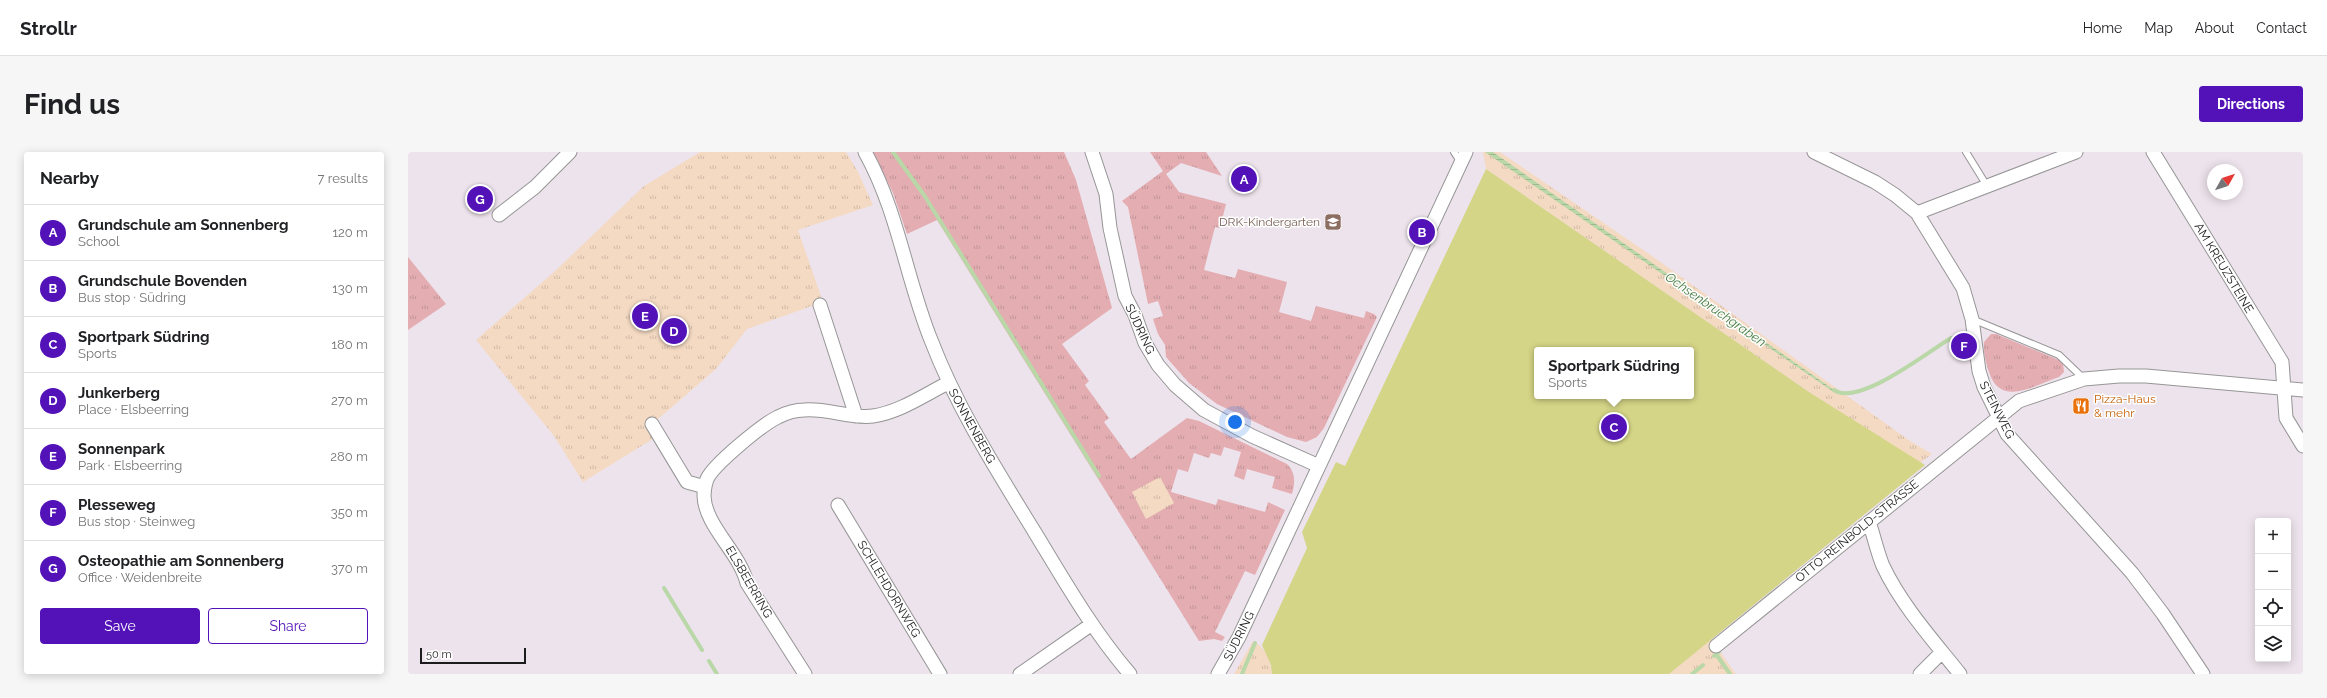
<!DOCTYPE html>
<meta charset="utf-8">
<style>
body{margin:0;font-family:Raleway,sans-serif;background:#f6f6f6;color:#202124}
.controls{position:absolute;right:12px;bottom:12px;display:grid;overflow:hidden;border-radius:4px;box-shadow:0 2px 10px #0003}
.controls button{width:36px;height:36px;display:grid;place-items:center;padding:0;border:0;border-bottom:1px solid #e0e0e0;background:#fff;color:#202124;font:20px sans-serif}
.compass{position:absolute;left:1799px;top:12px;width:36px;height:36px;border-radius:50%;background:#fff;box-shadow:0 2px 10px #0003;rotate:51deg}
.scale{position:absolute;left:12px;bottom:10px;width:106px;box-sizing:border-box;padding-left:4px;border:2px solid #1c1c1c;border-top:0;font-size:11px;line-height:14px;white-space:nowrap;color:#1c1c1c;-webkit-text-stroke:3px #fff;paint-order:stroke}
.you{position:absolute;left:827px;top:270px;width:14px;height:14px;margin:-10px;border:3px solid #fff;border-radius:50%;background:#1a73e8;box-shadow:0 0 0 6px #1a73e833}
.badge{display:grid;place-items:center;width:26px;height:26px;border-radius:50%;background:#5212b7;color:#fff;font-size:13px;font-weight:700}
.pin{position:absolute;translate:-50% -50%;border:2px solid #fff;box-shadow:0 1px 4px #0006}
.popup{position:absolute;left:1126px;top:195px;width:160px;height:52px;box-sizing:border-box;display:grid;place-content:center;border-radius:4px;background:#fff;filter:drop-shadow(0 1px 3px #0005);font-size:13px;white-space:nowrap;color:#757577}
.popup b{font-size:15px;color:#202124}
.popup::after{content:'';position:absolute;left:50%;top:100%;margin-left:-8px;border:8px solid transparent;border-top-color:#fff}
.list{margin:0;padding:0;list-style:none}
h2{display:flex;justify-content:space-between;align-items:center;height:52px;margin:0;padding:0 16px;font-size:17px}
h2 small{font-size:13px;font-weight:400;color:#757577}
.list li{display:grid;grid-template-columns:26px 1fr auto;gap:12px;align-items:center;box-sizing:border-box;height:56px;padding:0 16px;border-top:1px solid #e0e0e0}
.list b{display:block;font-size:15px;white-space:nowrap}
.list p{margin:0;font-size:13px;white-space:nowrap;color:#757577}
.list em{font-size:13px;font-style:normal;color:#757577}
.actions{display:flex;gap:8px;padding:12px 16px}
.actions a{flex:1;padding:9px 0;border:1px solid #5212b7;border-radius:4px;text-align:center;font-size:14px;color:#5212b7}
.actions .main{background:#5212b7;color:#fff}
.icon{flex:none;width:22px;height:22px;fill:none;stroke:currentColor;stroke-width:2;stroke-linecap:round;stroke-linejoin:round}
.map{position:relative;flex:none;width:1895px;height:522px;overflow:hidden;border-radius:4px}
header{display:flex;align-items:center;gap:24px;box-sizing:border-box;height:56px;padding:0 20px;background:#fff;border-bottom:1px solid #e0e0e0}
header strong{font-size:19px}
nav{display:flex;gap:22px;margin-inline-start:auto;font-size:14px}
.intro{display:flex;align-items:center;justify-content:space-between;box-sizing:border-box;height:96px;padding:0 24px}
h1{margin:0;font-size:28px}
.button{padding:10px 18px;border-radius:4px;background:#5212b7;color:#fff;font-size:14px;font-weight:700}
main{display:flex;gap:24px;padding:0 24px}
aside{flex:1;background:#fff;border-radius:4px;box-shadow:0 2px 10px #0003}
.map>svg:first-child{display:block}
.grass{fill:url(#grass-tufts)}
.park{fill:url(#park-tufts)}
.pitch{fill:#d5d587;fill-rule:evenodd}
.water{fill:url(#water-rules)}
.lines{fill:none;stroke-linecap:round;stroke-linejoin:round}
.stream{stroke:#b9d7a7;stroke-width:4}
.lane-casing{stroke:#969696;stroke-width:8}
.street-casing{stroke:#969696;stroke-width:15}
.lane{stroke:#fff;stroke-width:6}
.street{stroke:#fff;stroke-width:13}
.labels{text-anchor:middle;stroke-width:3;stroke-linejoin:round;paint-order:stroke}
.education-label{font-size:12px;fill:#785e54;stroke:#fff;text-anchor:end}
.street-label{font-size:12px;fill:#1c1c1c;stroke:#fff}
.food-label{font-size:12px;fill:#c56008;stroke:#fff;text-anchor:start}
.water-label{font-size:13px;font-style:italic;fill:#487e42;stroke:#fff}
</style>
<header>
<strong>Strollr</strong>
<nav><a>Home</a><a>Map</a><a>About</a><a>Contact</a></nav>
</header>
<div class="intro"><h1>Find us</h1><a class="button">Directions</a></div>
<main>
<aside>
<h2>Nearby<small>7 results</small></h2>
<ul class="list">
<li><span class="badge">A</span><div><b>Grundschule am Sonnenberg</b><p>School</p></div><em>120 m</em></li>
<li><span class="badge">B</span><div><b>Grundschule Bovenden</b><p>Bus stop · Südring</p></div><em>130 m</em></li>
<li><span class="badge">C</span><div><b>Sportpark Südring</b><p>Sports</p></div><em>180 m</em></li>
<li><span class="badge">D</span><div><b>Junkerberg</b><p>Place · Elsbeerring</p></div><em>270 m</em></li>
<li><span class="badge">E</span><div><b>Sonnenpark</b><p>Park · Elsbeerring</p></div><em>280 m</em></li>
<li><span class="badge">F</span><div><b>Plesseweg</b><p>Bus stop · Steinweg</p></div><em>350 m</em></li>
<li><span class="badge">G</span><div><b>Osteopathie am Sonnenberg</b><p>Office · Weidenbreite</p></div><em>370 m</em></li>
</ul>
<div class="actions"><a class="main">Save</a><a>Share</a></div>
</aside>
<div class="map">
<svg width="1895" height="522" viewBox="0 0 1895 522">
<defs>
<pattern id="grass-tufts" width="24" height="20" patternUnits="userSpaceOnUse"><rect width="24" height="20" fill="#e3adb2"/><path d="M3 7l-1-3M5 7V3M7 7l1-3M15 17l-1-3M17 17v-4M19 17l1-3" fill="none" stroke="#c29498"/></pattern>
<pattern id="park-tufts" width="24" height="20" patternUnits="userSpaceOnUse"><rect width="24" height="20" fill="#f4dac3"/><path d="M3 7l-1-3M5 7V3M7 7l1-3M15 17l-1-3M17 17v-4M19 17l1-3" fill="none" stroke="#d1baa7"/></pattern>
<pattern id="water-rules" width="6" height="5" patternUnits="userSpaceOnUse"><rect width="6" height="5" fill="#b9d7a7"/><path d="M0 2.5h6" fill="none" stroke="#9eb88f"/></pattern>
</defs>
<rect width="100%" height="100%" fill="#ede3ec"/>
<!-- grass -->
<path class="grass" d="M465 0H656L668 28 704 156 654 192 681 229 677 233 701 266 696 270 723 307 779 266 791 269 879 312C888 321 887 331 884 342L864 336 867 325 839 317 836 328 826 324 833 300 816 295 813 304 803 301 801 306 786 301 780 320 770 317 763 340 808 353 810 347 857 360 860 350 877 358 847 423 837 419 807 480 817 485 814 489 806 487 791 489 529 68 499 82 485 41Z
M742 0H798L814 24 773 11 758 22 771 40 818 52 812 76 807 75 796 118 827 126 830 117 879 130 871 160 903 169 908 154 956 166 958 159 966 162 969 165 916 276 909 285 898 290 879 285 809 252 781 231 758 205 757 193 750 182 745 167 755 164 750 149 740 152 720 55 714 49 755 19Z
M0 105 38 152 0 178Z
M1583 182H1588L1651 208 1655 212 1656 220 1651 225C1627 233 1592 256 1581 220 1578 211 1575 200 1576 190Z"/>
<!-- park -->
<path class="park" d="M292 0H438L450 20 465 53 390 78 415 150 339 177 308 217 242 274 248 285 175 330 146 284 68 188 146 120 236 34Z
M1075 0H1092L1244 104 1502 289 1524 302 1512 311 1401 240 1078 17Z
M752 325 766 351 738 367 724 340Z
M1303 487 1328 522H1261Z
M845 489C857 495 863 508 864 522H826Z"/>
<!-- pitch -->
<path class="pitch" d="M1078 17 1401 240 1517 313 1261 522H864L863 513 854 493 899 396 894 380 928 310 937 314ZM1129 198H1283V244H1129Z"/>
<!-- water -->
<path class="water" d="M1077 0H1085L1429 240 1427 241Z"/>
<g class="lines">
<!-- stream -->
<path class="stream" d="M485 0 516 43 691 324
M1426 238C1451 255 1521 199 1543 186
M256 436 294 498
M1308 502 1322 522
M1306 504 1311 500
M301 509 309 522
M834 522 847 491
M1284 522 1295 513"/>
<defs>
<path id="lane" d="M1046 0 1053 11
M1558 0 1579 34
M1564 167 1651 203 1676 227"/>
<path id="street" d="M457 0C490 59 498 126 523 188 549 256 588 317 626 379 656 428 684 478 722 522
M684 0 698 42 702 76 717 144 727 163 737 191 750 213 767 233 796 258 844 284 911 314
M1406 0 1467 30 1487 43 1509 61 1555 136 1564 167 1571 219 1576 235 1599 282 1724 421 1755 462 1795 522
M1745 0 1874 210 1878 266 1895 294
M1509 61 1668 0
M91 63 127 35 162 0
M412 153 448 264
M244 272 279 330 297 335
M430 353 532 522
M1461 370C1466 384 1469 400 1475 414 1494 454 1525 488 1552 522
M1308 494 1611 249 1676 227 1711 224H1738L1895 238
M397 522 339 431C332 401 297 374 296 344 296 339 297 332 299 327 306 312 355 272 370 265 378 261 387 258 396 258 420 256 442 267 465 264 492 260 516 243 540 231
M612 522 684 472
M810 522 831 485 1058 0
M1512 522 1534 500"/>
</defs>
<!-- lane casing -->
<use href="#lane" class="lane-casing"/>
<!-- street casing -->
<use href="#street" class="street-casing"/>
<!-- lane -->
<use href="#lane" class="lane"/>
<!-- street -->
<use href="#street" class="street"/>
</g>
<!-- icons -->
<defs>
<symbol id="school-square" viewBox="-11 -11 22 22"><rect x="-9" y="-9" width="18" height="18" rx="4" fill="#8d6e63" stroke="#fff"/><path d="M0-5L7-2L0 1L-7-2ZM-4 1L0 2.5L4 1V4Q0 6-4 4Z" fill="#fff"/></symbol>
<symbol id="restaurant-square" viewBox="-11 -11 22 22"><rect x="-9" y="-9" width="18" height="18" rx="4" fill="#e8710a" stroke="#fff"/><path d="M-5-6h1v4h1v-4h1v4h1v-4h1v5L-1.5 .5V6h-2V.5L-5-1ZM5-6V6H3V1.5H1.5Q1.5-4 5-6Z" fill="#fff"/></symbol>
</defs>
<g fill-rule="evenodd">
<use href="#school-square" x="915" y="60" width="20" height="20"/>
<use href="#restaurant-square" x="1663" y="244" width="20" height="20"/>
</g>
<g class="labels">
<!-- education labels -->
<g class="education-label">
<text x="912" y="74">DRK-Kindergarten</text>
</g>
<!-- street labels -->
<g class="street-label">
<text transform="translate(1816 116) rotate(59)" y="4">AM KREUZSTEINE</text>
<text transform="translate(732 177) rotate(65)" y="4">SÜDRING</text>
<text transform="translate(1589 258) rotate(63)" y="4">STEINWEG</text>
<text transform="translate(564 274) rotate(61)" y="4">SONNENBERG</text>
<text transform="translate(1449 379) rotate(-39)" y="4">OTTO-REINBOLD-STRASSE</text>
<text transform="translate(341 430) rotate(60)" y="4">ELSBEERRING</text>
<text transform="translate(481 437) rotate(59)" y="4">SCHLEHDORNWEG</text>
<text transform="translate(831 484) rotate(-63)" y="4">SÜDRING</text>
</g>
<!-- food labels -->
<g class="food-label">
<text x="1686" y="251">Pizza-Haus<tspan x="1686" dy="14">&amp; mehr</tspan></text>
</g>
<!-- water labels -->
<g class="water-label">
<text transform="translate(1308 157) rotate(35)" y="5">Ochsenbruchgraben</text>
</g>
</g>
</svg>
<div class="controls">
<button>+</button>
<button>−</button>
<button><svg class="icon" aria-label="locate" viewBox="0 0 24 24"><circle cx="12" cy="12" r="6"/><path d="M12 2v4M12 18v4M2 12h4M18 12h4"/></svg></button>
<button><svg class="icon" aria-label="layers" viewBox="0 0 24 24"><path d="M12 4l9 5-9 5-9-5zM3 14l9 5 9-5"/></svg></button>
</div>
<svg class="compass" viewBox="-18 -18 36 36"><path d="M0-13l5 13h-10z" fill="#e53935"/><path d="M0 13l5-13h-10z" fill="#757577"/></svg>
<div class="scale">50 m</div>
<div class="you"></div>
<div class="pin badge" style="left:836px;top:27px">A</div>
<div class="pin badge" style="left:1014px;top:80px">B</div>
<div class="pin badge" style="left:1206px;top:275px">C</div>
<div class="popup"><b>Sportpark Südring</b>Sports</div>
<div class="pin badge" style="left:266px;top:179px">D</div>
<div class="pin badge" style="left:237px;top:164px">E</div>
<div class="pin badge" style="left:1556px;top:194px">F</div>
<div class="pin badge" style="left:72px;top:47px">G</div>
</div>
</main>
